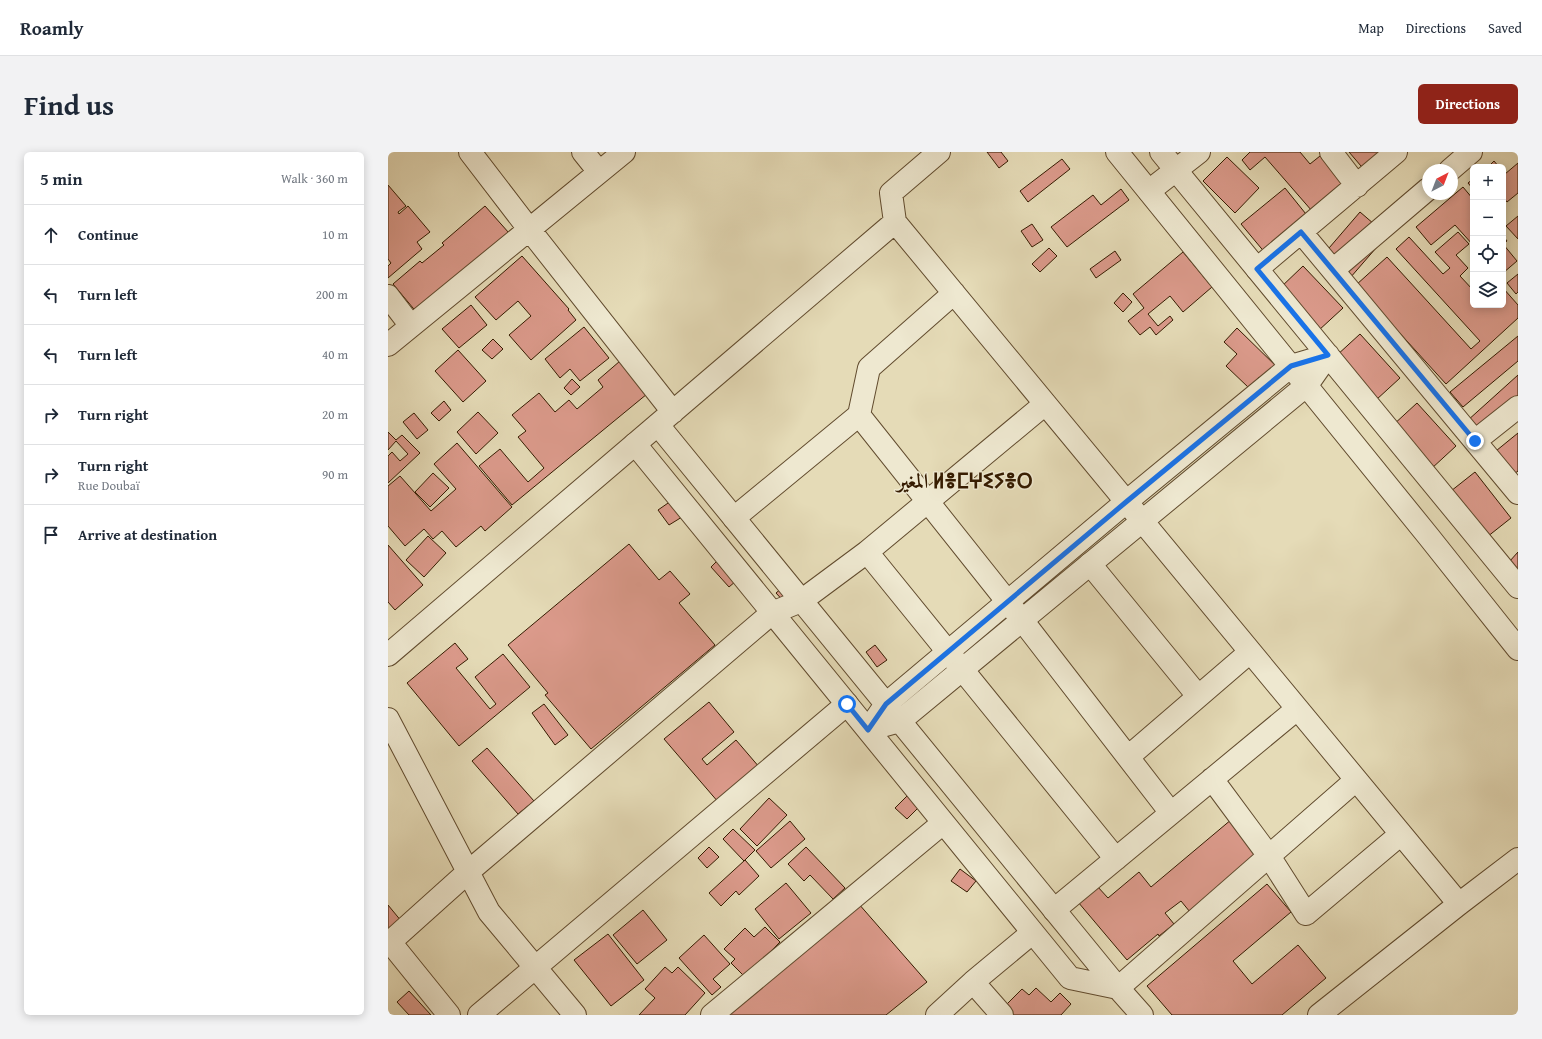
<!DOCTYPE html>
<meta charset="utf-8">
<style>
body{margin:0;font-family:"Gentium Book Plus",Amiri,"Noto Sans Tifinagh",serif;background:#f2f2f3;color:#1f2937}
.controls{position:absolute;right:12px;top:12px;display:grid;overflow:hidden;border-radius:6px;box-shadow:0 2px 10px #0003}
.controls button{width:36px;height:36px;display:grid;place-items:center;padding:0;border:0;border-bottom:1px solid #e0e1e3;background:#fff;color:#1f2937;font:20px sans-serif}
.compass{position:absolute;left:1034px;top:12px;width:36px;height:36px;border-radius:50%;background:#fff;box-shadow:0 2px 10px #0003;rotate:42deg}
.stop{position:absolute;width:12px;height:12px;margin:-9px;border:3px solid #1a73e8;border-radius:50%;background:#fff}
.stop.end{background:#1a73e8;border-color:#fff;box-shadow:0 1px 4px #0008}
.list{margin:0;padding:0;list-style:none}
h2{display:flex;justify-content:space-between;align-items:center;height:52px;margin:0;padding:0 16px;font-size:17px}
h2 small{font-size:13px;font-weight:400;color:#747a83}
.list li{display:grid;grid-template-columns:26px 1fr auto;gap:12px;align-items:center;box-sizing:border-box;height:60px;padding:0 16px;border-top:1px solid #e0e1e3}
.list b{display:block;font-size:15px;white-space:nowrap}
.list p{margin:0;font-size:13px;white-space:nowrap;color:#747a83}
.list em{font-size:13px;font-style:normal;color:#747a83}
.icon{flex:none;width:22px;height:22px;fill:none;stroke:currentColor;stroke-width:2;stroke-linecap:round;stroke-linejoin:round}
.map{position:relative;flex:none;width:1130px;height:863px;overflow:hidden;border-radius:6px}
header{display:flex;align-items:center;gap:24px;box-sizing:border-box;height:56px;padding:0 20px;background:#fff;border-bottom:1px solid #e0e1e3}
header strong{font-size:19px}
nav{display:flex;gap:22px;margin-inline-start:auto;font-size:14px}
.intro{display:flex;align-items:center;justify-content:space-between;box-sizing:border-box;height:96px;padding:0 24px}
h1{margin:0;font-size:28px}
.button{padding:10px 18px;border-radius:6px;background:#8f2418;color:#fff;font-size:14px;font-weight:700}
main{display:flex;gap:24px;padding:0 24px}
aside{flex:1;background:#fff;border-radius:6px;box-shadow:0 2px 10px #0003}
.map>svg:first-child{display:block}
.building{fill:#db9a8b;stroke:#351b00}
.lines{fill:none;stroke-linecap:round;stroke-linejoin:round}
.minor-casing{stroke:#614b2e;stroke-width:24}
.tertiary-casing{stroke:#614b2e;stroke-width:24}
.minor{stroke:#eee8d0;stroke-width:22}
.tertiary{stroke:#eee8d0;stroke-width:22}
.route{stroke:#1a73e8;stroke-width:5}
.labels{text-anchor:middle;stroke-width:3;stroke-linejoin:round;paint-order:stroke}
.town-label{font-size:21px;font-weight:bold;fill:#351b00;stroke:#eee8d0}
</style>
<header>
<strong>Roamly</strong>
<nav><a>Map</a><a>Directions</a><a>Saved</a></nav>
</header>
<div class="intro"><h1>Find us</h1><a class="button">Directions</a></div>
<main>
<aside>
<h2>5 min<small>Walk · 360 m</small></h2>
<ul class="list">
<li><svg class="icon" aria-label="ahead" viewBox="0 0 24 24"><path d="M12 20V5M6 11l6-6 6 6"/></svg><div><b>Continue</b></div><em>10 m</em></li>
<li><svg class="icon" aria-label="left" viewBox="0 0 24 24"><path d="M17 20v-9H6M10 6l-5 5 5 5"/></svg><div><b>Turn left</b></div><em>200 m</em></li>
<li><svg class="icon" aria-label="left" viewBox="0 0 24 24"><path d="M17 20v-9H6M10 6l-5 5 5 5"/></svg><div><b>Turn left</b></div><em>40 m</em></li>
<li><svg class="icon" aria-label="right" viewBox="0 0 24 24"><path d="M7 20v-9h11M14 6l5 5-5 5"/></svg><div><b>Turn right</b></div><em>20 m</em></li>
<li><svg class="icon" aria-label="right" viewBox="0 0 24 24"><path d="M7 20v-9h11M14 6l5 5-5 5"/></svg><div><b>Turn right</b><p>Rue Doubaï</p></div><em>90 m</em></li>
<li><svg class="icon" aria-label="arrive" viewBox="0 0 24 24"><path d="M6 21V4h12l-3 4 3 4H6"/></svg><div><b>Arrive at destination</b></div></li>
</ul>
</aside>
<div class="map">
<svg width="1130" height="863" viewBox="0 0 1130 863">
<rect width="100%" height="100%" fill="#e5dbb7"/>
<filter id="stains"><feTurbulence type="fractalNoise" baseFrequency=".005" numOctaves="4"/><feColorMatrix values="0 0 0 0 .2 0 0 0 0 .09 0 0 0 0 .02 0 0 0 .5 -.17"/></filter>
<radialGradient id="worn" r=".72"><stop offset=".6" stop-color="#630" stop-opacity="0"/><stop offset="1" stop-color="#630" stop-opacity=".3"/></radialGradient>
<!-- building -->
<path class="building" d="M599 0H613L620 9 611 16Z
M862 0H912L922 12 932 4 956 30 924 59 877 5 862 18 854 8Z
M961 0H1003L979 21Z
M839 5 871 36 847 61 815 29Z
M674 7 682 17 640 50 632 39Z
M1106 9 1111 15H1100Z
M1130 11V41L1119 50 1115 45V19L1117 22Z
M1085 27V37L1080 31Z
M0 33 18 54 10 60 11 62 20 54 42 80 29 90 34 97 0 126V114L3 111 0 107Z
M1075 35 1085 47V93L1067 73 1043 93 1028 75Z
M897 36 926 72 883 108 853 72Z
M733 37 741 48 679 95 663 75 705 43 713 53Z
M97 54 121 81 30 162 5 132 32 109 34 111 56 93 54 91Z
M972 60 993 78 1008 73 962 126 935 103Z
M1130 64V87L1118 74Z
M644 72 655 88 644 95 633 79Z
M1070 80 1081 92 1068 103 1080 116 1072 124 1085 138V153H1115V136L1130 153V166L1058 232 968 133 999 105 1083 197 1092 189 1008 97 1021 85 1055 122 1062 116 1047 100Z
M1115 84 1119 89 1115 92Z
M1115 92 1129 109 1115 121Z
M661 96 669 104 652 120 644 112Z
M727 99 733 108 708 126 702 117Z
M795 100 824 135 795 160 782 144 760 162 770 174 782 164 785 168 768 183 762 175 752 183 740 169 756 156 745 142Z
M134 104 181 157 180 158 188 168 143 208 121 183 143 164 130 149 108 168 87 145Z
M915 114 955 156 930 179 891 137Z
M1130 122V140L1128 142 1119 131Z
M735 141 744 150 735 160 726 151Z
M83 153 99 173 71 196 54 177Z
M196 175 221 206 192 229 182 217 172 226 157 207Z
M849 176 893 219 880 233 871 225 861 236 838 214 849 202 836 190Z
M972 182 1012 226 988 248 948 204Z
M1130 184V209L1075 255 1062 240Z
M105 187 115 197 104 207 94 198Z
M70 198 98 229 75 250 47 219Z
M232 209 259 242 124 353 91 314 112 297 140 330 156 316 130 285 138 279 124 263 151 241 167 260 181 248 189 257 215 235 210 228Z
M1130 223V262L1099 290 1079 269Z
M184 227 192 235 183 243 176 236Z
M56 249 63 258 51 269 43 261Z
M1029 251 1068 294 1043 317 1004 274Z
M90 260 110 281 88 302 69 280Z
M26 261 40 278 29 287 15 270Z
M0 280 8 288 14 283 32 301 0 331V304L4 300 12 309 20 302 8 289 0 298Z
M1130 281V319L1122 325 1103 303Z
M69 291 124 355 97 379 93 374 68 395 54 379 45 387 36 377 17 394 0 374V334L12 324 43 359 68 337 46 312Z
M1087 320 1123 366 1099 385 1063 339Z
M45 321 61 336 42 355 27 340Z
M283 349 294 365 281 373 270 358Z
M40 384 58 401 36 425 18 408Z
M241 392 271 428 282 419 302 442 291 451 327 493 203 597 157 543 160 541 120 493Z
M0 393 35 433 7 458 0 450Z
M1130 400V419L1121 410Z
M329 409 348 429 341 435 323 415Z
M394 436 399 453 388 441Z
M67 491 80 507 68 516 102 557 108 552 87 525 115 502 142 535 71 594 19 531Z
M487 493 499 508 489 515 478 500Z
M321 550 346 580 314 607 319 613 348 588 372 616 331 651 276 587Z
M156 552 180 583 167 593 144 561Z
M99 596 146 649 130 662 84 609Z
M520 643 531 655 519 667 507 656Z
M381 646 399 663 369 694 352 677Z
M844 667 872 700 802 760 793 749 777 761 786 772 771 784 770 782 739 808 690 750 709 734 720 746 751 720 763 735Z
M402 669 417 687 383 716 368 699Z
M345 677 367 698 356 709 335 687Z
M321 695 331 705 319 716 310 706Z
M418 695 457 736 445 747 422 723 416 729 400 712Z
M357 708 371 724 351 743 348 739 333 754 321 741Z
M572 717 588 729 579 740 563 729Z
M398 731 423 761 391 787 367 757Z
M879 732 903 760 845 809 864 832 910 793 938 826 894 863H784L759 834Z
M470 751 539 830 498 863H334Z
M0 753 14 770 0 782Z
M255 758 279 788 249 812 225 783Z
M377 775 392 790 357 825 343 811 347 807 336 797 357 776 366 785Z
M220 782 256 828 223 854 186 808Z
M316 783 342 812 325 827 333 835 324 843 291 806Z
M277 815 284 821 290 815 317 841 297 863H251L267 846 257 837Z
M648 836 663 850 672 841 683 852 673 863H622L615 856 634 837 641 843Z
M21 839 43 863H21L9 850Z"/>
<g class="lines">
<defs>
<path id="minor" d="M82 0 141 77 285 260
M195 0 211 20
M943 0 969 34
M1062 18 1083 0
M761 39 811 0
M507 70 503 41 551 0
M913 80 1130 341
M869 117 1008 0
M945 118 1040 37
M0 144 23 174
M0 193 236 0
M471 263 481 216 566 141
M1087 289 1130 255
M346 366 471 263 634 468 783 661
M479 400 728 707
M702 412 810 544
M0 503 507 70 1071 752
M0 567 101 760 187 863
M740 605 862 500
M824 627 881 704 918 762 1013 682
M666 758 909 557
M585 830 614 863
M730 836 968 628
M61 863 2 790 80 720 384 461 413 449 479 400 657 252
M91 863 459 552
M324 863 555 671
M549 863 585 830 644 781
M931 863 1071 752 1130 707"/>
<path id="tertiary" d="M729 0 1041 385 1130 497
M773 0 1130 435
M940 203 919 233 512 569 480 578 498 552 738 350 903 214Z
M247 292 682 826 730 836 270 273
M730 836 754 863"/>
</defs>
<!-- minor casing -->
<use href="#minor" class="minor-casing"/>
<!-- tertiary casing -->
<use href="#tertiary" class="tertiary-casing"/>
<!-- minor -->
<use href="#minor" class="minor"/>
<!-- tertiary -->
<use href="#tertiary" class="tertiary"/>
</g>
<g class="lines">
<!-- route -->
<path class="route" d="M459 552 480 578 498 552 738 350 903 214 940 203 869 117 913 80 1087 289"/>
</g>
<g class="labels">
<!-- town labels -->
<g class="town-label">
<text x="577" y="336">المغير ⵍⴻⵎⵖⵉⵢⴻⵔ</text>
</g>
</g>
<rect width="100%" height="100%" filter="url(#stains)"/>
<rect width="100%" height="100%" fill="url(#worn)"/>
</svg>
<div class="controls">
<button>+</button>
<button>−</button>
<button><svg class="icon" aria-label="locate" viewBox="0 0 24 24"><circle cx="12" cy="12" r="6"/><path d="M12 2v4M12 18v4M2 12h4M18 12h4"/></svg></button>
<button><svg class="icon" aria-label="layers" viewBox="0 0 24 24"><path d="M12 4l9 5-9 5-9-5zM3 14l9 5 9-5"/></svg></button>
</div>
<svg class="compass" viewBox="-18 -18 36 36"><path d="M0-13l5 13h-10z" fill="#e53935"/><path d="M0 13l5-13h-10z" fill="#747a83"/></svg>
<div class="stop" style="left:459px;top:552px"></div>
<div class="stop end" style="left:1087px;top:289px"></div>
</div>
</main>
